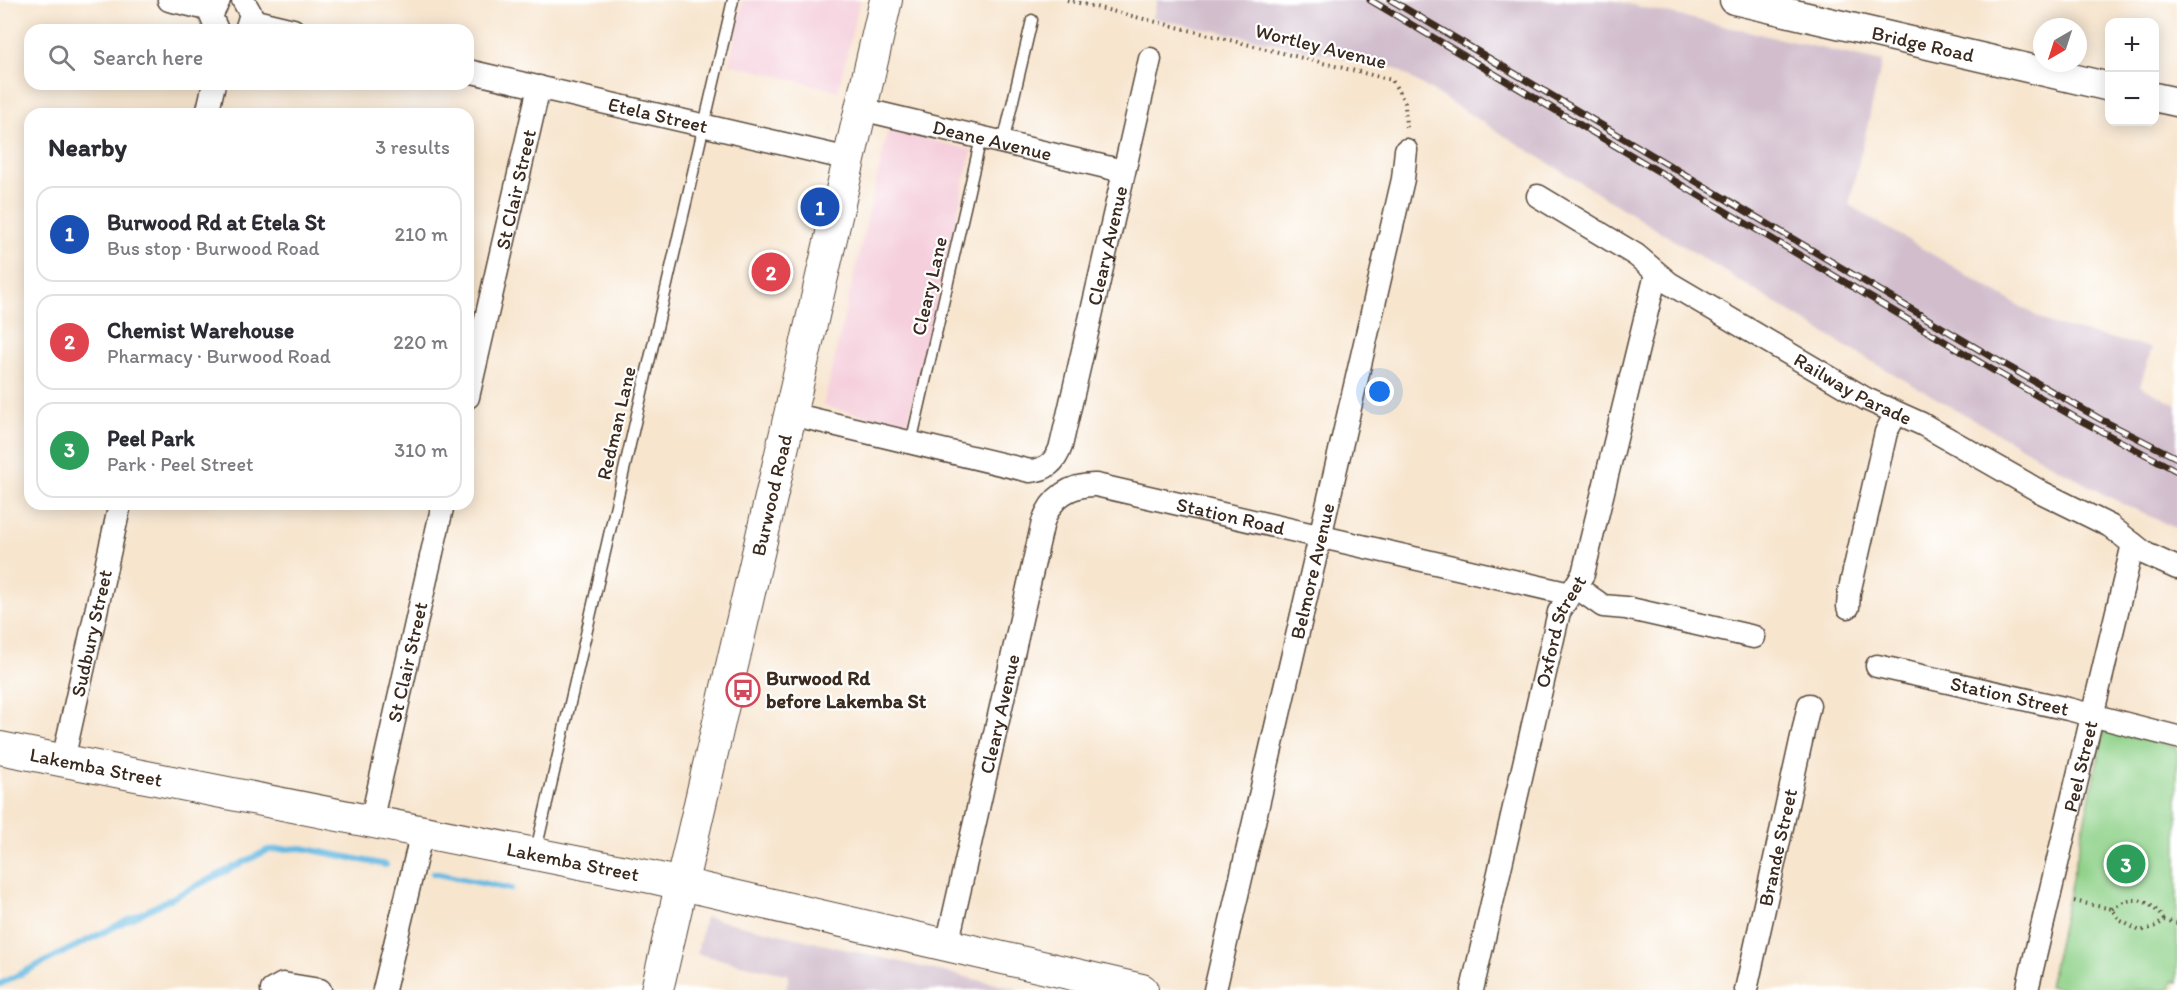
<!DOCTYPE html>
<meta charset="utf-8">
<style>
body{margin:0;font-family:Itim,sans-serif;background:#f7f7f7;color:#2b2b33}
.controls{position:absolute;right:18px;top:18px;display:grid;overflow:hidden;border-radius:12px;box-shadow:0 3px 15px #0003}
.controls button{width:54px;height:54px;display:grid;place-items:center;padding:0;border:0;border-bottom:2px solid #e1e1e2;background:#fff;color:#2b2b33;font:30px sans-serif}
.compass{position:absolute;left:2033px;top:18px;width:54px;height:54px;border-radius:50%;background:#fff;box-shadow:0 3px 15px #0003;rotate:219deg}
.you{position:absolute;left:1380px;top:392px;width:21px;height:21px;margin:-15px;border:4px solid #fff;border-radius:50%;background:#1a73e8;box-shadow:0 0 0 9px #1a73e833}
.badge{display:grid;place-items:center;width:39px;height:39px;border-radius:50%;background:#d93025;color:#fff;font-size:20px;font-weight:700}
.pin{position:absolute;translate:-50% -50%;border:3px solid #fff;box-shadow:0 2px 6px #0006}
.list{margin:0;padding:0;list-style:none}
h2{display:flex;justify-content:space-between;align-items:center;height:78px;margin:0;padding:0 24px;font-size:26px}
h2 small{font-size:20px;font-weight:400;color:#7c7c81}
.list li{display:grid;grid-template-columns:39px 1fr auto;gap:18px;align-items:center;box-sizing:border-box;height:96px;margin:0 12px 12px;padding:0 12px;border:2px solid #e1e1e2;border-radius:18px}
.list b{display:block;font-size:22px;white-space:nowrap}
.list p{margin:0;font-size:20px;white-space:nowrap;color:#7c7c81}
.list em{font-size:20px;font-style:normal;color:#7c7c81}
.icon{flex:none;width:33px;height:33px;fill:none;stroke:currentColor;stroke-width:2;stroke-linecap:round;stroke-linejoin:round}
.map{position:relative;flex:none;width:2177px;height:990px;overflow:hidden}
.search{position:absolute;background:#fff;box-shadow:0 3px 15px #0003;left:24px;top:24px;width:450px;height:66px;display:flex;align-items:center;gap:15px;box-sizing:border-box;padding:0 21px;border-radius:18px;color:#7c7c81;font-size:22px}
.panel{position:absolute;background:#fff;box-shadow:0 3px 15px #0003;left:24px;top:108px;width:450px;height:402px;border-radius:18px}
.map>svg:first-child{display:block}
.built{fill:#f5cfdb}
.industrial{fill:#d1bdcc}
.green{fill:#8fd189;stroke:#657e54;stroke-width:1.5}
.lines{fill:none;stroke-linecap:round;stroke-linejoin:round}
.stream{stroke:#66bae2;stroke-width:6}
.service-casing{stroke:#574638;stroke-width:13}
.minor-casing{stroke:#574638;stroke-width:25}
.tertiary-casing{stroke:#574638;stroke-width:31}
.secondary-casing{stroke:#574638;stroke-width:34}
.path{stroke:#574638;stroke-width:4;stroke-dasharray:1.5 4.5;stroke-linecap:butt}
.service{stroke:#fff;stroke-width:10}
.minor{stroke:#fff;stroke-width:22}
.tertiary{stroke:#fff;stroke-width:28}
.secondary{stroke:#fff;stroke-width:32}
.rail-casing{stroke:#3b2a1e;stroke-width:7}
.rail{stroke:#fff;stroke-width:4.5;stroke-dasharray:14;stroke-linecap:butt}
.labels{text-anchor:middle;stroke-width:4.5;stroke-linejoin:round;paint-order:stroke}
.street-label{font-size:20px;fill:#3b2a1e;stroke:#fff}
.poi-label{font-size:20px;font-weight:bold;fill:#3b2a1e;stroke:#fff;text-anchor:start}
</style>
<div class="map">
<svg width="2177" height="990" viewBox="0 0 2177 990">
<rect width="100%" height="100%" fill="#fff"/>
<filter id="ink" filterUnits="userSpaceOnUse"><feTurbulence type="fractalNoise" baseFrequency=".0167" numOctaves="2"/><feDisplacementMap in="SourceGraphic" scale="12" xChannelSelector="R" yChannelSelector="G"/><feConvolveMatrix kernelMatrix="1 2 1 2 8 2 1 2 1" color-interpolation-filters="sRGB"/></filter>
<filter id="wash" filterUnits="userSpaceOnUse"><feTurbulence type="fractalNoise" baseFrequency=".008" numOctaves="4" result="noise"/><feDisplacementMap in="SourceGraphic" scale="24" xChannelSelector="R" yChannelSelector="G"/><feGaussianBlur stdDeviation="1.35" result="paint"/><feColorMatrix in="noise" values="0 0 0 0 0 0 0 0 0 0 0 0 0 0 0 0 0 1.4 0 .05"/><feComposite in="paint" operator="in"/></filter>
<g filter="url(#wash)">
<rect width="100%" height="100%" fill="#f7e5ce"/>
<!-- built -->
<path class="built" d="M743 0H860L838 91 729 64Z
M888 130 972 150 907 426 823 406Z"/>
<!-- industrial -->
<path class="industrial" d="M1157 0H1610L1882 62 1849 205 2050 324 2152 348 2140 386 2177 405V529L2105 495 1845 346 1395 68 1153 18Z
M705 917 1022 990H786L789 975 697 954Z"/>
<!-- green -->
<path class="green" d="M2104 731 2177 747V982L2172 981 2170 990H2067L2049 986Z"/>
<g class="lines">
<!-- stream -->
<path class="stream" d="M433 873 511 889
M0 984 268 850 302 848 386 865"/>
</g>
</g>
<g filter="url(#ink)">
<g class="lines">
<defs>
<path id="service" d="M1003 143 1032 20
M911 443 981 138
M536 850 733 0"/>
<g id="minor">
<path d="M169 0 212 10"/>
<path d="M243 0 251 14 246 30"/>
<path d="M251 20 293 30"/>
<path d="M217 30 211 16 219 0"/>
<path id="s1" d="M468 71 849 159"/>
<path id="s2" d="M861 109 1123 171"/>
<path d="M207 114 214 84"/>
<path id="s3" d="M1538 196 1636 255 1669 283 1866 399 1922 424 2041 492 2110 526 2146 554 2177 568"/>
<path id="s4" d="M468 397 539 87"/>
<path id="s5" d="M791 414 1030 471C1047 470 1056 461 1061 446L1150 59"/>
<path d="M1576 587 1603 606 1626 608 1754 637"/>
<path d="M1848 607 1849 593 1886 432 1896 414"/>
<path id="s6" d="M1877 666 2068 709 2177 737"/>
<path id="s7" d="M63 760 120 504"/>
<path id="s8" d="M371 822 443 504"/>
<path id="s9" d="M947 945 1043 522C1051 497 1071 484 1096 485L1570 594"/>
<path d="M272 990 283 984 320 990"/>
<path d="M384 990 422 832"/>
<path id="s10" d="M1215 990 1403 179 1406 150"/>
<path id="s11" d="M1472 990 1559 612 1583 574 1656 274"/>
<path id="s12" d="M1746 990 1809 705"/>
<path id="s13" d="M2027 990 2133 544"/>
</g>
<g id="tertiary">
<path id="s14" d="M1734 0 2110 87"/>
<path d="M2154 97 2177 102"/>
</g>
<g id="secondary">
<path id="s15" d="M0 748 651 877 1142 990"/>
<path id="s16" d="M657 990 886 0"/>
</g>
</defs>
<!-- service casing -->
<use href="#service" class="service-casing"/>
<!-- minor casing -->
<use href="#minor" class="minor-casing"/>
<!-- tertiary casing -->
<use href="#tertiary" class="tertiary-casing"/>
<!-- secondary casing -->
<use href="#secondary" class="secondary-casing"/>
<!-- path -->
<path class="path" d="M1067 0 1392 80 1405 103 1406 130
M2074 901 2112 909 2121 921 2140 931 2157 926 2164 920 2177 923
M2112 909C2133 893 2150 899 2164 920"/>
<!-- service -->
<use href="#service" class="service"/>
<!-- minor -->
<use href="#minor" class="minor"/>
<!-- tertiary -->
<use href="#tertiary" class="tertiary"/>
<!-- secondary -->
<use href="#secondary" class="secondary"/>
<defs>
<path id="rail" d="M1370 0 1991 369 2076 418 2177 471
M1391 0 1995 359 2100 419 2177 458"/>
</defs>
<!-- rail casing -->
<use href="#rail" class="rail-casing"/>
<!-- rail -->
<use href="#rail" class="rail"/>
</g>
</g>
<!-- icons -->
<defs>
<symbol id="bus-ring" viewBox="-11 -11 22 22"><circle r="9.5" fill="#fff" stroke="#d1495b" stroke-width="1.5"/><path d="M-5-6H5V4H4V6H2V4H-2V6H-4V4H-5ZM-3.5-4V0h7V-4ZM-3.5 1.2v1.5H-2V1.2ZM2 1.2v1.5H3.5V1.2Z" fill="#d1495b"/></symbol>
</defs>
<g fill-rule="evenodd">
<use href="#bus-ring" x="724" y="671" width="38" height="38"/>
</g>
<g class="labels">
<!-- street labels -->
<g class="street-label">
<text dy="7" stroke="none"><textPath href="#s14" startOffset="194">Bridge Road</textPath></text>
<text transform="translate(1321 46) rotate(14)" y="7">Wortley Avenue</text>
<text dy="7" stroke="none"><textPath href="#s1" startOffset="195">Etela Street</textPath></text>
<text dy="7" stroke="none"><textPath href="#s2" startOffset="135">Deane Avenue</textPath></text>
<text dy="7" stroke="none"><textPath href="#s4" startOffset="213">St Clair Street</textPath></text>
<text dy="7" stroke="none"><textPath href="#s5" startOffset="494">Cleary Avenue</textPath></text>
<text transform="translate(929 286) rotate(-77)" y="7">Cleary Lane</text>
<text dy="7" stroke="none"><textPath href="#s3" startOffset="370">Railway Parade</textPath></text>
<text transform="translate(616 423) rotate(-77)" y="7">Redman Lane</text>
<text dy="7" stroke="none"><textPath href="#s16" startOffset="508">Burwood Road</textPath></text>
<text dy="7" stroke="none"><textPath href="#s9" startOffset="642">Station Road</textPath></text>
<text dy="7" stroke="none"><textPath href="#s10" startOffset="430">Belmore Avenue</textPath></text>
<text dy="7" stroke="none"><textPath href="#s7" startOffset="130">Sudbury Street</textPath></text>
<text dy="7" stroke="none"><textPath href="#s11" startOffset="370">Oxford Street</textPath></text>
<text dy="7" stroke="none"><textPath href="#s8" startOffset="164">St Clair Street</textPath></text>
<text dy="7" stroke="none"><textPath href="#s6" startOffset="136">Station Street</textPath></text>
<text dy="7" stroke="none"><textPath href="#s9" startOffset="237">Cleary Avenue</textPath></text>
<text dy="7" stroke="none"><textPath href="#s15" startOffset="98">Lakemba Street</textPath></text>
<text dy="7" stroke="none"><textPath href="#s13" startOffset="230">Peel Street</textPath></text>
<text dy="7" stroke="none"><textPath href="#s12" startOffset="146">Brande Street</textPath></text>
<text dy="7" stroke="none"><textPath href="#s15" startOffset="584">Lakemba Street</textPath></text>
</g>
<!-- poi labels -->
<g class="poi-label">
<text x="766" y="685">Burwood Rd<tspan x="766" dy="23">before Lakemba St</tspan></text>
</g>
</g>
</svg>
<div class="controls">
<button>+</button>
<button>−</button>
</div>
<svg class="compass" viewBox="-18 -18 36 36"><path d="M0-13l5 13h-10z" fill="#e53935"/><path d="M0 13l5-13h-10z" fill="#7c7c81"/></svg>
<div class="you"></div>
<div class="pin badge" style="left:820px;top:207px;background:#1a4fb4">1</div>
<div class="pin badge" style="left:771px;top:272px;background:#e0444e">2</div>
<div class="pin badge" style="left:2126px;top:864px;background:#2e9e5b">3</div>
<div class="search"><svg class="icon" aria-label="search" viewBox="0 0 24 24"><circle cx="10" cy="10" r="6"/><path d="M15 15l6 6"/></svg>Search here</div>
<section class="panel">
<h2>Nearby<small>3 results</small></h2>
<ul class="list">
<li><span class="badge" style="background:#1a4fb4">1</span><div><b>Burwood Rd at Etela St</b><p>Bus stop · Burwood Road</p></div><em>210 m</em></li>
<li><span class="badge" style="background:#e0444e">2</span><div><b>Chemist Warehouse</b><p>Pharmacy · Burwood Road</p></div><em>220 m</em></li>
<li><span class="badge" style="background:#2e9e5b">3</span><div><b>Peel Park</b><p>Park · Peel Street</p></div><em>310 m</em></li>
</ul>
</section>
</div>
